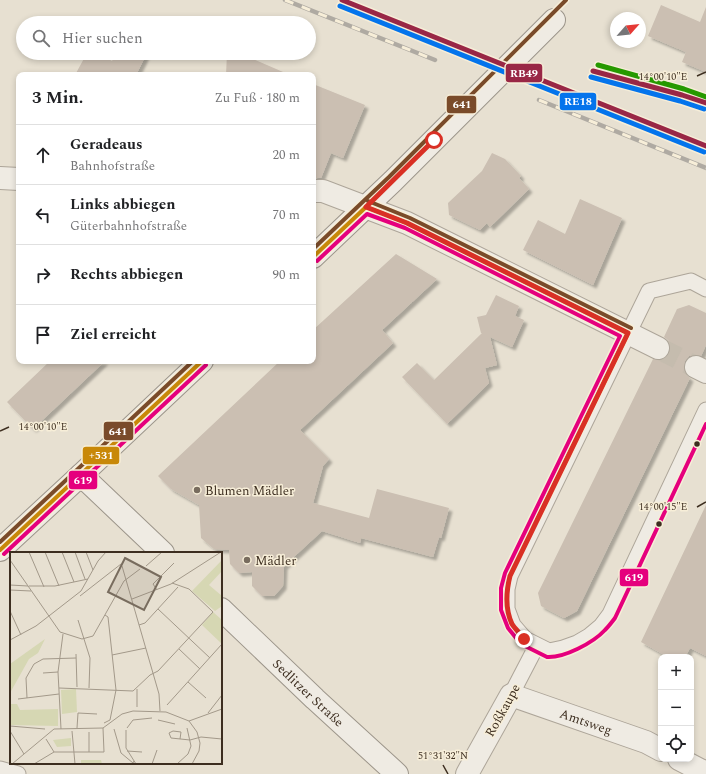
<!DOCTYPE html>
<html lang="de">
<meta charset="utf-8">
<style>
body{margin:0;font-family:Spectral,serif;background:#f2f2f2;color:#202124}
.controls{position:absolute;right:12px;bottom:12px;display:grid;overflow:hidden;border-radius:8px;box-shadow:0 2px 6px #0003}
.controls button{width:36px;height:36px;display:grid;place-items:center;padding:0;border:0;border-bottom:1px solid #e0e0e0;background:#fff;color:#202124;font:20px sans-serif}
.compass{position:absolute;left:610px;top:12px;width:36px;height:36px;border-radius:50%;background:#fff;box-shadow:0 2px 6px #0003;rotate:63deg}
.stop{position:absolute;width:12px;height:12px;margin:-9px;border:3px solid #d93025;border-radius:50%;background:#fff}
.stop.end{background:#d93025;border-color:#fff;box-shadow:0 1px 4px #0008}
.list{margin:0;padding:0;list-style:none}
h2{display:flex;justify-content:space-between;align-items:center;height:52px;margin:0;padding:0 16px;font-size:17px}
h2 small{font-size:13px;font-weight:400;color:#757577}
.list li{display:grid;grid-template-columns:26px 1fr auto;gap:12px;align-items:center;box-sizing:border-box;height:60px;padding:0 16px;border-top:1px solid #e0e0e0}
.list b{display:block;font-size:15px;white-space:nowrap}
.list p{margin:0;font-size:13px;white-space:nowrap;color:#757577}
.list em{font-size:13px;font-style:normal;color:#757577}
.icon{flex:none;width:22px;height:22px;fill:none;stroke:currentColor;stroke-width:2;stroke-linecap:round;stroke-linejoin:round}
.map{position:relative;flex:none;width:706px;height:774px;overflow:hidden}
.search{position:absolute;background:#fff;box-shadow:0 2px 6px #0003;left:16px;top:16px;width:300px;height:44px;display:flex;align-items:center;gap:10px;box-sizing:border-box;padding:0 14px;border-radius:22px;color:#757577;font-size:15px}
.panel{position:absolute;background:#fff;box-shadow:0 2px 6px #0003;left:16px;top:72px;width:300px;height:292px;border-radius:8px}
.map>svg:first-child{display:block}
.building{fill:#cbbfb2;filter:url(#shadow)}
.lines{fill:none;stroke-linecap:round;stroke-linejoin:round}
.minor-tunnel{stroke:#c5bcae;stroke-width:22;stroke-dasharray:22 11;stroke-linecap:butt}
.service-casing{stroke:#ada599;stroke-width:17}
.minor-casing{stroke:#ada599;stroke-width:24}
.secondary-casing{stroke:#9c958a;stroke-width:24}
.service{stroke:#efebe3;stroke-width:15}
.minor{stroke:#efebe3;stroke-width:22}
.secondary{stroke:#efebe3;stroke-width:22}
.rail-casing{stroke:#afaaa2;stroke-width:4.5}
.rail{stroke:#f7eed8;stroke-width:3;stroke-dasharray:9;stroke-linecap:butt}
.bus-1-casing{stroke:#f7eed8;stroke-width:7}
.bus-2-casing{stroke:#f7eed8;stroke-width:7}
.bus-3-casing{stroke:#f7eed8;stroke-width:7}
.bus-1{stroke:#c88808;stroke-width:4}
.bus-2{stroke:#e5007d;stroke-width:4}
.bus-3{stroke:#7a4b2a;stroke-width:4}
.rail-1-casing{stroke:#f7eed8;stroke-width:8}
.rail-2-casing{stroke:#f7eed8;stroke-width:8}
.rail-3-casing{stroke:#f7eed8;stroke-width:8}
.rail-1{stroke:#992746;stroke-width:5}
.rail-2{stroke:#0474ec;stroke-width:5}
.rail-3{stroke:#269900;stroke-width:5}
.route{stroke:#d93025;stroke-width:5}
.ticks{fill:none;stroke:#3d2e20;stroke-width:1.5}
.bus-dot{fill:#3d2e20;stroke:#f7eed8;stroke-width:1.5}
.poi-dot{fill:#786c5e;stroke:#f7eed8;stroke-width:1.5}
.labels{text-anchor:middle;stroke-width:3;stroke-linejoin:round;paint-order:stroke}
.poi-label{font-size:13px;fill:#3d2e20;stroke:#f7eed8;text-anchor:start}
.street-label{font-size:13px;fill:#3d2e20;stroke:#f7eed8}
.inset-road{fill:none;stroke:#a3998a;stroke-width:1}
.view{fill:#786c5e;fill-opacity:0.15;stroke:#786c5e;stroke-width:2}
.inset-edge{fill:none;stroke:#3d2e20;stroke-width:2}
.ticks-label{font-size:10px;text-anchor:middle;fill:#3d2e20;stroke:#f7eed8;stroke-width:3;stroke-linejoin:round;paint-order:stroke}
.line-badge{stroke:#f7eed8;stroke-width:1.5}
.badge-label{font-size:11px;text-anchor:middle;font-weight:bold;fill:#fff}
</style>
<div class="map">
<svg width="706" height="774" viewBox="0 0 706 774">
<defs>
<filter id="shadow"><feDropShadow dx="3.5" dy="3.5" stdDeviation="1" flood-color="#0004"/></filter>
</defs>
<rect width="100%" height="100%" fill="#e7e0d1"/>
<!-- building -->
<path class="building" d="M661 5 700 22 706 7V72L682 62 686 52 648 36Z
M87 53H97L112 61 116 53H147L137 73 142 75H75Z
M227 53H239L290 75H226Z
M313 84 365 105 343 158 331 153 321 178H313Z
M492 153 505 159 521 176 519 178 529 189 490 227 487 223 480 230 449 215 448 203 482 171Z
M580 199 622 218 593 285 523 250 538 220 565 234Z
M396 254 437 279 382 330 393 343 300 430 329 459 323 466 313 503 369 518 377 489 449 508 441 538 439 537 433 557 361 538 360 543 322 531 284 566 283 586 274 596H262L252 586V572L239 573 230 564 229 550 214 549 201 538 199 505 171 489 158 476 280 361H313V330Z
M496 295 519 306 515 316 524 320 512 347 490 337 497 365 485 368 489 383 447 424 402 377 417 363 434 380 482 333H481L477 317 486 315Z
M689 305 706 313V345L701 356 695 355 689 356 685 361 684 368 685 374 690 378 577 611 564 618 541 606 538 593 653 359 658 360 665 359 669 353 670 348 669 341 664 337 677 309Z
M50 361H105L33 429 7 402Z
M706 505V656L690 648 685 657H668L641 642Z"/>
<g class="lines">
<!-- minor-tunnel -->
<path class="minor-tunnel" d="M658 348 696 367"/>
<defs>
<path id="service" d="M706 289 691 281 649 291 510 576 507 589V609L513 625 525 639 549 651 563 648 577 643 589 636 601 626 610 614 706 410
M511 695 537 645
M0 769 18 774"/>
<g id="minor">
<path d="M0 178 19 179"/>
<path d="M313 191H323L407 223 658 348"/>
<path d="M696 367 706 372"/>
<path d="M679 759 700 770 706 772"/>
<path id="s1" d="M467 774 511 695 646 742 661 750"/>
</g>
<g id="secondary">
<path d="M313 257 393 181 554 20"/>
<path d="M81 475 163 553"/>
<path d="M0 550 81 475 202 361"/>
<path id="s2" d="M221 609 315 699 397 774"/>
</g>
</defs>
<!-- service casing -->
<use href="#service" class="service-casing"/>
<!-- minor casing -->
<use href="#minor" class="minor-casing"/>
<!-- secondary casing -->
<use href="#secondary" class="secondary-casing"/>
<!-- service -->
<use href="#service" class="service"/>
<!-- minor -->
<use href="#minor" class="minor"/>
<!-- secondary -->
<use href="#secondary" class="secondary"/>
<defs>
<path id="rail" d="M285 0 435 60
M539 100 706 168"/>
</defs>
<!-- rail casing -->
<use href="#rail" class="rail-casing"/>
<!-- rail -->
<use href="#rail" class="rail"/>
<defs>
<path id="bus-1" d="M366 207 407 223 628 333
M313 257 366 207
M537 520 628 333
M0 550 202 361"/>
<path id="bus-2" d="M317 261 367 214 405 228 620 336 505 573 501 588V610L508 628 521 644 547 657C564 658 593 643 605 630 609 626 612 622 615 618L706 424
M4 554 206 365"/>
<path id="bus-3" d="M368 201 410 218 631 328
M313 249 389 177 566 0
M0 542 193 361"/>
</defs>
<!-- bus-1 casing -->
<use href="#bus-1" class="bus-1-casing"/>
<!-- bus-2 casing -->
<use href="#bus-2" class="bus-2-casing"/>
<!-- bus-3 casing -->
<use href="#bus-3" class="bus-3-casing"/>
<!-- bus-1 -->
<use href="#bus-1" class="bus-1"/>
<!-- bus-2 -->
<use href="#bus-2" class="bus-2"/>
<!-- bus-3 -->
<use href="#bus-3" class="bus-3"/>
<defs>
<path id="rail-1" d="M342 0 706 146
M593 71 682 95 706 103"/>
<path id="rail-2" d="M340 6 704 152
M591 77 680 101 704 109"/>
<path id="rail-3" d="M598 65 684 89 706 97"/>
</defs>
<!-- rail-1 casing -->
<use href="#rail-1" class="rail-1-casing"/>
<!-- rail-2 casing -->
<use href="#rail-2" class="rail-2-casing"/>
<!-- rail-3 casing -->
<use href="#rail-3" class="rail-3-casing"/>
<!-- rail-1 -->
<use href="#rail-1" class="rail-1"/>
<!-- rail-2 -->
<use href="#rail-2" class="rail-2"/>
<!-- rail-3 -->
<use href="#rail-3" class="rail-3"/>
</g>
<g class="lines">
<!-- route -->
<path class="route" d="M434 140 366 207 407 223 628 333 510 576C506 592 505 609 512 624 515 629 521 634 524 639"/>
</g>
<!-- ticks -->
<path class="ticks" d="M697 76 706 72M0 431 9 427M697 507 706 502M443 765 448 774"/>
<!-- markers -->
<g class="bus-dot">
<circle cx="697" cy="444" r="3.5"/>
<circle cx="659" cy="524" r="3.5"/>
</g>
<g class="poi-dot">
<circle cx="197" cy="490" r="4"/>
<circle cx="247" cy="560" r="4"/>
</g>
<g class="labels">
<!-- poi labels -->
<g class="poi-label">
<text x="205" y="495">Blumen Mädler</text>
<text x="255" y="565">Mädler</text>
</g>
<!-- street labels -->
<g class="street-label">
<text dy="5" stroke="none"><textPath href="#s2" startOffset="121">Sedlitzer Straße</textPath></text>
<text transform="translate(502 710) rotate(-61)" y="5">Roßkaupe</text>
<text dy="5" stroke="none"><textPath href="#s1" startOffset="170">Amtsweg</textPath></text>
</g>
</g>
<!-- overview -->
<g transform="translate(10 552)">
<rect width="212" height="212" fill="#e7e0d1"/>
<path d="M212 8V19L199 33 212 44V54L205 59 182 39ZM203 60 212 68V92L192 73ZM35 87 28 101 19 107 0 141V112ZM66 137 67 160 52 162 51 138ZM0 152H7L10 158 48 157V174L0 173ZM61 186V194L47 195 43 188ZM71 208H91L92 212H71Z" fill="#d6d7b3"/>
<path class="inset-road" d="M19 0 34 35M35 0 49 34M52 0 64 30M65 0 75 27M76 0 83 18M0 8 50 80 72 87 83 84 114 29 130 17M112 14 149 142 150 159M136 14 152 0M0 33 18 34M19 34H45L78 27M0 38 21 39M147 38 143 32 164 11M70 44 111 12M122 47 161 32 211 0M148 57 200 106M0 59 11 83M68 68 80 106 79 136M129 73 135 71 168 35M0 88 26 74 71 39 88 9 96 0M169 97 190 117M66 102 67 135M102 103 136 96M33 121 48 120M178 130 196 146M49 136 123 139 140 123 148 119 203 60 179 37 162 31M17 146 16 126 24 112 33 107 66 106M8 147 49 142M157 153 212 92M127 155V137M198 161 212 143M148 168 165 172M179 169 187 180 190 191 189 199 182 212M94 171 100 168 106 138 98 65 95 63M0 174 35 177M67 176 68 161 87 162M117 176 123 168 142 166M51 177 48 120 53 82M104 177 111 201 123 211 124 209M116 178V196L126 212M0 179 14 202M62 179 65 212M36 187 44 200H94L93 176M170 187 171 180 163 179 159 181 161 186 180 188 191 185 212 187M117 199 132 200M79 200V180M2 212 44 177 93 176 112 162 123 159 156 160 179 169 212 157M24 212 44 200M142 212 147 198M167 212 178 202 181 194 177 176"/>
<path class="view" d="M115 6 151 25 134 58 98 40Z"/>
<rect width="212" height="212" class="inset-edge"/>
</g>
<g class="ticks-label">
<text x="663" y="80">14°00'10"E</text>
<text x="43" y="430">14°00'10"E</text>
<text x="663" y="510">14°00'15"E</text>
<text x="443" y="759">51°31'32"N</text>
</g>
<g class="line-badge">
<rect x="505" y="63" width="38" height="20" rx="4" fill="#992746"/>
<rect x="559" y="92" width="38" height="19" rx="4" fill="#0474ec"/>
<rect x="446" y="95" width="31" height="19" rx="4" fill="#7a4b2a"/>
<rect x="103" y="421" width="31" height="20" rx="4" fill="#7a4b2a"/>
<rect x="82" y="446" width="38" height="19" rx="4" fill="#c88808"/>
<rect x="68" y="470" width="30" height="20" rx="4" fill="#e5007d"/>
<rect x="619" y="568" width="30" height="19" rx="4" fill="#e5007d"/>
</g>
<g class="badge-label">
<text x="524" y="77">RB49</text>
<text x="578" y="105">RE18</text>
<text x="462" y="108">641</text>
<text x="118" y="435">641</text>
<text x="101" y="459">+531</text>
<text x="83" y="484">619</text>
<text x="634" y="581">619</text>
</g>
</svg>
<div class="controls">
<button>+</button>
<button>−</button>
<button><svg class="icon" aria-label="locate" viewBox="0 0 24 24"><circle cx="12" cy="12" r="6"/><path d="M12 2v4M12 18v4M2 12h4M18 12h4"/></svg></button>
</div>
<svg class="compass" viewBox="-18 -18 36 36"><path d="M0-13l5 13h-10z" fill="#e53935"/><path d="M0 13l5-13h-10z" fill="#757577"/></svg>
<div class="stop" style="left:434px;top:140px"></div>
<div class="stop end" style="left:524px;top:639px"></div>
<div class="search"><svg class="icon" aria-label="search" viewBox="0 0 24 24"><circle cx="10" cy="10" r="6"/><path d="M15 15l6 6"/></svg>Hier suchen</div>
<section class="panel">
<h2>3 Min.<small>Zu Fuß · 180 m</small></h2>
<ul class="list">
<li><svg class="icon" aria-label="ahead" viewBox="0 0 24 24"><path d="M12 20V5M6 11l6-6 6 6"/></svg><div><b>Geradeaus</b><p>Bahnhofstraße</p></div><em>20 m</em></li>
<li><svg class="icon" aria-label="left" viewBox="0 0 24 24"><path d="M17 20v-9H6M10 6l-5 5 5 5"/></svg><div><b>Links abbiegen</b><p>Güterbahnhofstraße</p></div><em>70 m</em></li>
<li><svg class="icon" aria-label="right" viewBox="0 0 24 24"><path d="M7 20v-9h11M14 6l5 5-5 5"/></svg><div><b>Rechts abbiegen</b></div><em>90 m</em></li>
<li><svg class="icon" aria-label="arrive" viewBox="0 0 24 24"><path d="M6 21V4h12l-3 4 3 4H6"/></svg><div><b>Ziel erreicht</b></div></li>
</ul>
</section>
</div>
